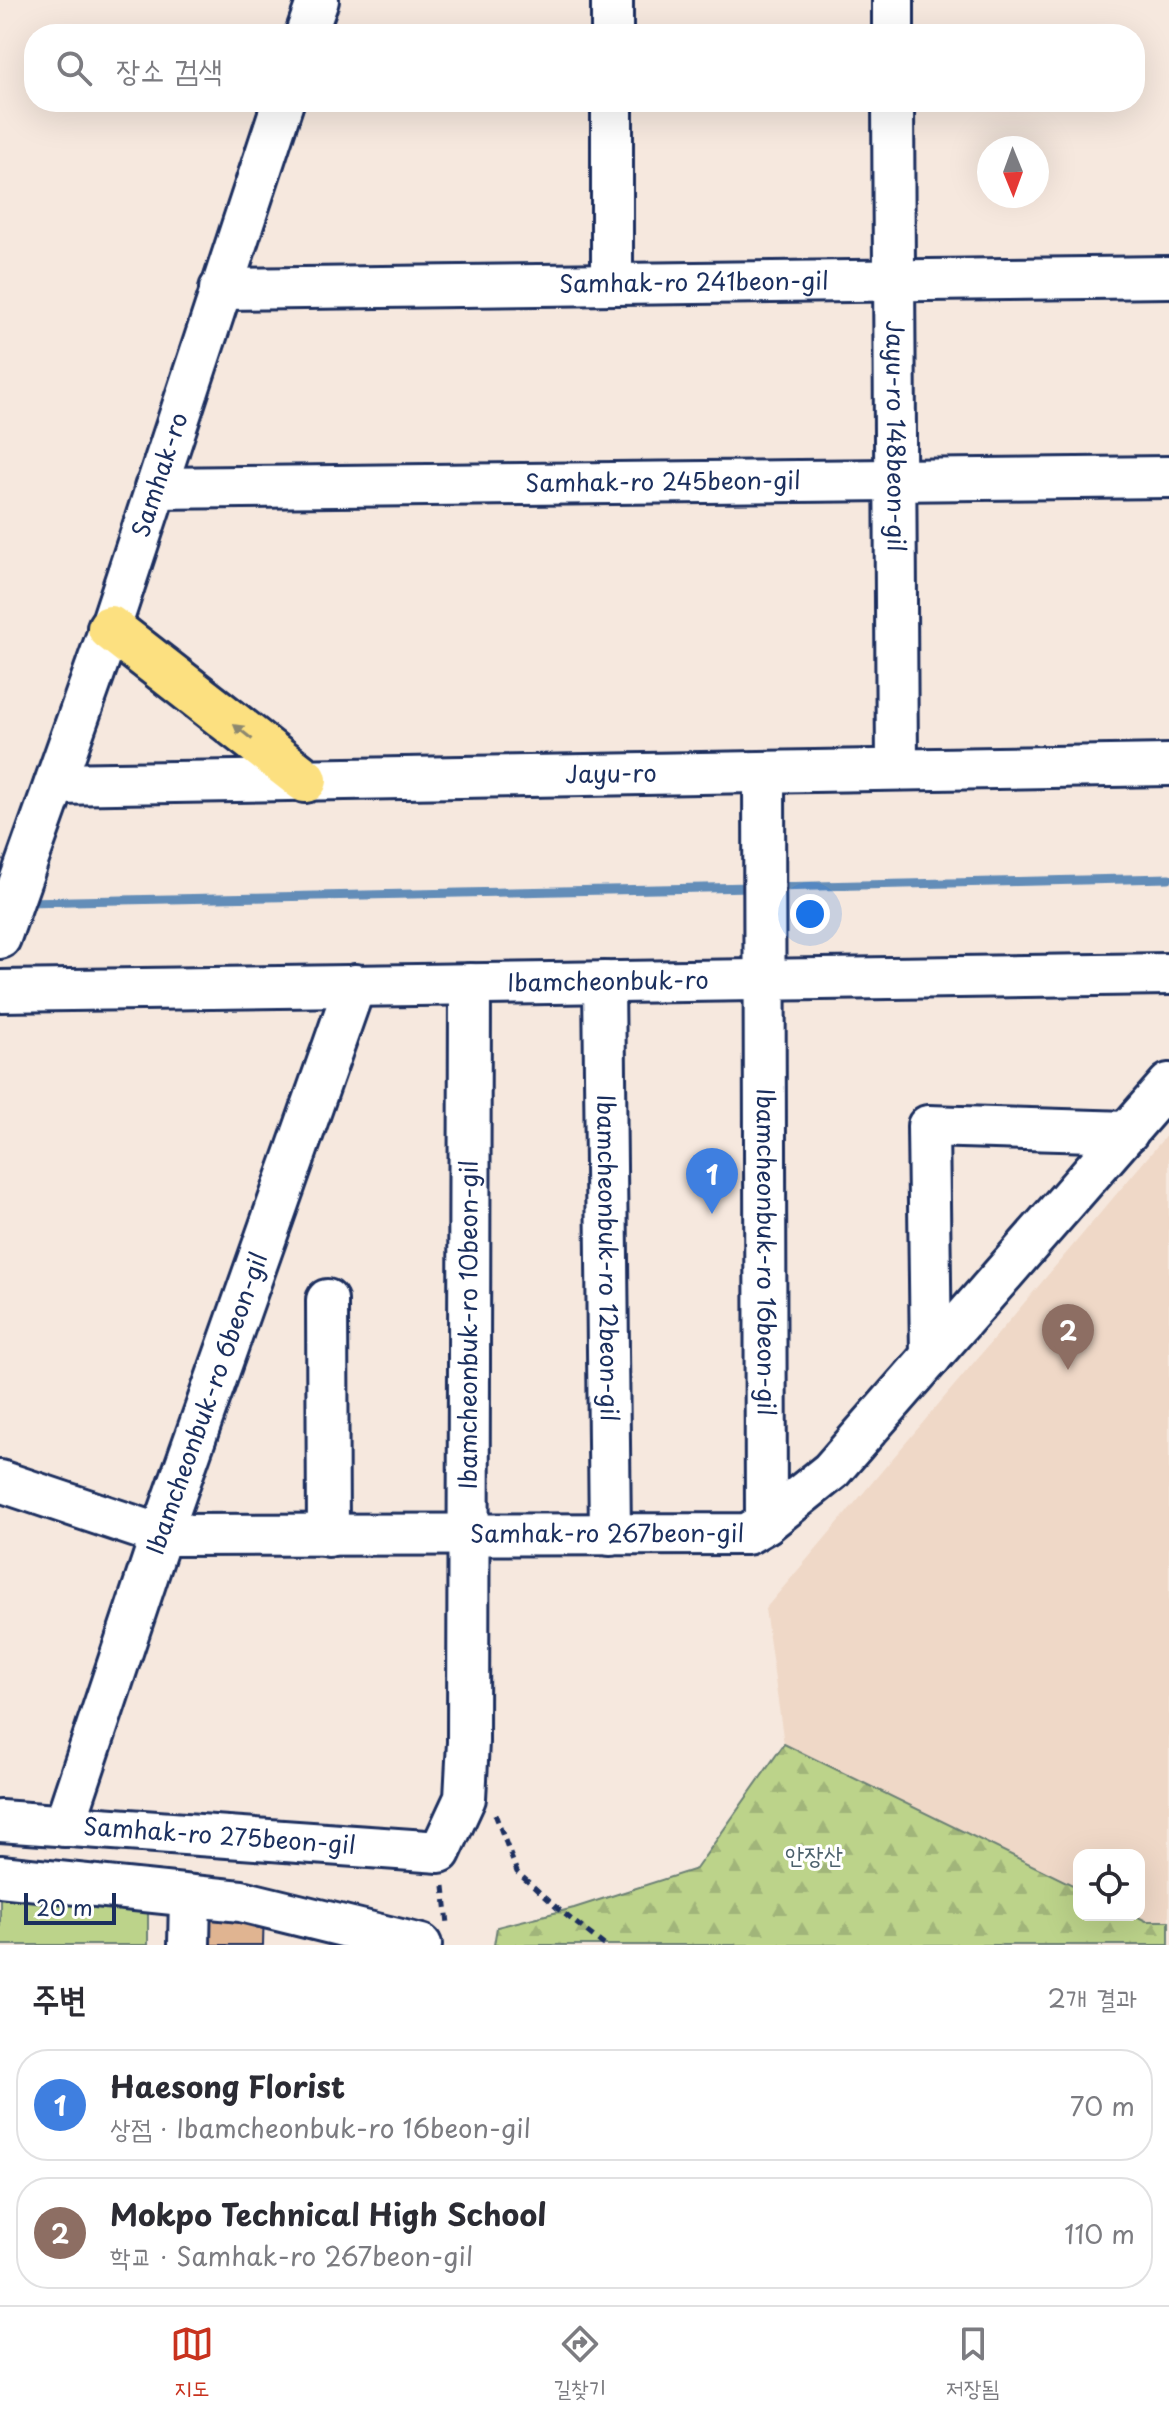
<!DOCTYPE html>
<html lang="ko">
<meta charset="utf-8">
<style>
body{margin:0;font-family:"Playpen Sans","Poor Story",sans-serif;background:#f7f7f7;color:#2b2b33}
.controls{position:absolute;right:24px;bottom:24px;display:grid;overflow:hidden;border-radius:16px;box-shadow:0 8px 32px #0002}
.controls button{width:72px;height:72px;display:grid;place-items:center;padding:0;border:0;border-bottom:2px solid #e1e1e2;background:#fff;color:#2b2b33;font:40px sans-serif}
.compass{position:absolute;left:977px;top:136px;width:72px;height:72px;border-radius:50%;background:#fff;box-shadow:0 8px 32px #0002;rotate:179deg}
.scale{position:absolute;left:24px;bottom:20px;width:92px;box-sizing:border-box;padding-left:8px;border:4px solid #1b2f5e;border-top:0;font-size:22px;line-height:28px;white-space:nowrap;color:#1b2f5e;-webkit-text-stroke:6px #fff;paint-order:stroke}
.you{position:absolute;left:810px;top:914px;width:28px;height:28px;margin:-20px;border:6px solid #fff;border-radius:50%;background:#1a73e8;box-shadow:0 0 0 12px #1a73e833}
.badge{display:grid;place-items:center;width:52px;height:52px;border-radius:50%;background:#c8321e;color:#fff;font-size:26px;font-weight:700}
.pin{position:absolute;translate:-50% -66px;filter:drop-shadow(0 2px 4px #0008)}
.pin::after{content:'';position:absolute;top:42px;width:28px;height:24px;background:inherit;clip-path:polygon(0 0,100% 0,50% 100%)}
.list{margin:0;padding:0;list-style:none}
h2{display:flex;justify-content:space-between;align-items:center;height:104px;margin:0;padding:0 32px;font-size:34px}
h2 small{font-size:26px;font-weight:400;color:#7c7c81}
.list li{display:grid;grid-template-columns:52px 1fr auto;gap:24px;align-items:center;box-sizing:border-box;height:112px;margin:0 16px 16px;padding:0 16px;border:2px solid #e1e1e2;border-radius:32px}
.list b{display:block;font-size:30px;white-space:nowrap}
.list p{margin:0;font-size:26px;white-space:nowrap;color:#7c7c81}
.list em{font-size:26px;font-style:normal;color:#7c7c81}
.icon{flex:none;width:44px;height:44px;fill:none;stroke:currentColor;stroke-width:2;stroke-linecap:round;stroke-linejoin:round}
.map{position:relative;flex:none;width:1169px;height:1945px;overflow:hidden}
.search{position:absolute;background:#fff;box-shadow:0 8px 32px #0002;left:24px;right:24px;top:24px;height:88px;display:flex;align-items:center;gap:20px;box-sizing:border-box;padding:0 28px;border-radius:32px;color:#7c7c81;font-size:30px}
.sheet{height:360px;background:#fff}
nav{display:flex;justify-content:space-around;align-items:center;box-sizing:border-box;height:112px;border-top:2px solid #e1e1e2;background:#fff;font-size:22px;color:#7c7c81}
nav a{display:grid;justify-items:center;gap:4px}
nav .on{color:#c8321e}
.map>svg:first-child{display:block}
.built{fill:#efd8c7}
.forest{fill:url(#forest-firs);stroke:#6c8174;stroke-width:2}
.pitch{fill:#bcd38a;stroke:#6c8174;stroke-width:2}
.lines{fill:none;stroke-linecap:round;stroke-linejoin:round}
.stream{stroke:#648db8;stroke-width:9}
.building{fill:#e0b491;stroke:#1b2f5e;stroke-width:2}
.minor-casing{stroke:#1b2f5e;stroke-width:46}
.major-casing{stroke:#1b2f5e;stroke-width:50}
.path{stroke:#1b2f5e;stroke-width:5;stroke-dasharray:8 6;stroke-linecap:butt}
.minor{stroke:#fff;stroke-width:40}
.major{stroke:#fce080;stroke-width:44}
.oneway{fill:#8c886f}
.labels{text-anchor:middle;stroke-width:6;stroke-linejoin:round;paint-order:stroke}
.street-label{font-size:24px;fill:#1b2f5e;stroke:#fff}
.park-label{font-size:24px;fill:#4b606b;stroke:#fff}
</style>
<div class="map">
<svg width="1169" height="1945" viewBox="0 0 1169 1945">
<defs>
<pattern id="forest-firs" width="22" height="20" patternUnits="userSpaceOnUse" patternTransform="scale(2)"><rect width="22" height="20" fill="#bcd38a"/><path d="M5 1l3.5 6h-7zM16 11l3.5 6h-7z" fill="#a1b57a"/></pattern>
</defs>
<rect width="100%" height="100%" fill="#f6e8de"/>
<filter id="ink" filterUnits="userSpaceOnUse"><feTurbulence type="fractalNoise" baseFrequency=".0125" numOctaves="2"/><feDisplacementMap in="SourceGraphic" scale="16" xChannelSelector="R" yChannelSelector="G"/><feConvolveMatrix kernelMatrix="1 2 1 2 8 2 1 2 1" color-interpolation-filters="sRGB"/></filter>
<g filter="url(#ink)">
<!-- built -->
<path class="built" d="M1169 1132V1921H1146L1134 1915H1139V1855H1079V1888L784 1744 765 1609Z"/>
<!-- forest -->
<path class="forest" d="M784 1744 1079 1888V1915H1134L1146 1921H1169V1945H494L497 1927 574 1908 696 1869Z"/>
<!-- pitch -->
<path class="pitch" d="M0 1893 148 1908V1945H0Z"/>
<g class="lines">
<!-- stream -->
<path class="stream" d="M772 887 1169 878
M25 902 754 887"/>
</g>
<!-- building -->
<path class="building" d="M264 1907 263 1945H210L211 1913Z"/>
<g class="lines">
<defs>
<g id="minor">
<path d="M612 0V34"/>
<path d="M893 0V34"/>
<path d="M306 34 318 0"/>
<path d="M612 102V284"/>
<path id="s1" d="M893 102 897 768"/>
<path id="s2" d="M220 289 1169 277"/>
<path id="s3" d="M155 488 1169 477"/>
<path id="s4" d="M764 772 766 1523"/>
<path id="s5" d="M55 784 1169 765"/>
<path id="s6" d="M0 938 110 628 283 102"/>
<path id="s7" d="M604 982 610 1535"/>
<path id="s8" d="M0 991 1169 974"/>
<path d="M327 1300 328 1536"/>
<path d="M931 1357 928 1126 1128 1132"/>
<path id="s9" d="M0 1481 161 1535 747 1534 766 1523 831 1471 1169 1084"/>
<path id="s10" d="M0 1821 440 1852 465 1798 468 1742 470 984"/>
<path id="s11" d="M64 1826 161 1535 355 985"/>
<path d="M0 1876 241 1901 421 1945"/>
<path d="M189 1945 190 1896"/>
</g>
<path id="major" d="M110 628 305 780"/>
</defs>
<!-- minor casing -->
<use href="#minor" class="minor-casing"/>
<!-- major casing -->
<use href="#major" class="major-casing"/>
<!-- path -->
<path class="path" d="M495 1814 517 1872 557 1908 604 1945
M444 1886 448 1924"/>
<!-- minor -->
<use href="#minor" class="minor"/>
<!-- major -->
<use href="#major" class="major"/>
</g>
<!-- one-way arrows -->
<defs><path id="oneway-solid" d="M-6-.8H1V-3.2L6.5 0L1 3.2V.8H-6Z" transform="scale(2)"/></defs>
<use class="oneway" href="#oneway-solid" transform="translate(243 732) rotate(-142)"/>
</g>
<g class="labels">
<!-- street labels -->
<g class="street-label">
<text dy="8" stroke="none"><textPath href="#s2" startOffset="474">Samhak-ro 241beon-gil</textPath></text>
<text dy="8" stroke="none"><textPath href="#s1" startOffset="334">Jayu-ro 148beon-gil</textPath></text>
<text dy="8" stroke="none"><textPath href="#s6" startOffset="490">Samhak-ro</textPath></text>
<text dy="8" stroke="none"><textPath href="#s3" startOffset="508">Samhak-ro 245beon-gil</textPath></text>
<text dy="8" stroke="none"><textPath href="#s5" startOffset="556">Jayu-ro</textPath></text>
<text dy="8" stroke="none"><textPath href="#s8" startOffset="608">Ibamcheonbuk-ro</textPath></text>
<text dy="8" stroke="none"><textPath href="#s4" startOffset="480">Ibamcheonbuk-ro 16beon-gil</textPath></text>
<text dy="8" stroke="none"><textPath href="#s7" startOffset="276">Ibamcheonbuk-ro 12beon-gil</textPath></text>
<text dy="8" stroke="none"><textPath href="#s10" startOffset="974">Ibamcheonbuk-ro 10beon-gil</textPath></text>
<text dy="8" stroke="none"><textPath href="#s11" startOffset="446">Ibamcheonbuk-ro 6beon-gil</textPath></text>
<text dy="8" stroke="none"><textPath href="#s9" startOffset="616">Samhak-ro 267beon-gil</textPath></text>
<text dy="8" stroke="none"><textPath href="#s10" startOffset="220">Samhak-ro 275beon-gil</textPath></text>
</g>
<!-- park labels -->
<g class="park-label">
<text x="814" y="1864">안장산</text>
</g>
</g>
</svg>
<div class="controls">
<button><svg class="icon" aria-label="locate" viewBox="0 0 24 24"><circle cx="12" cy="12" r="6"/><path d="M12 2v4M12 18v4M2 12h4M18 12h4"/></svg></button>
</div>
<svg class="compass" viewBox="-18 -18 36 36"><path d="M0-13l5 13h-10z" fill="#e53935"/><path d="M0 13l5-13h-10z" fill="#7c7c81"/></svg>
<div class="scale">20 m</div>
<div class="you"></div>
<div class="pin badge" style="left:712px;top:1214px;background:#3f7fe0">1</div>
<div class="pin badge" style="left:1068px;top:1370px;background:#8d6e63">2</div>
<div class="search"><svg class="icon" aria-label="search" viewBox="0 0 24 24"><circle cx="10" cy="10" r="6"/><path d="M15 15l6 6"/></svg>장소 검색</div>
</div>
<section class="sheet">
<h2>주변<small>2개 결과</small></h2>
<ul class="list">
<li><span class="badge" style="background:#3f7fe0">1</span><div><b>Haesong Florist</b><p>상점 · Ibamcheonbuk-ro 16beon-gil</p></div><em>70 m</em></li>
<li><span class="badge" style="background:#8d6e63">2</span><div><b>Mokpo Technical High School</b><p>학교 · Samhak-ro 267beon-gil</p></div><em>110 m</em></li>
</ul>
</section>
<nav>
<a class="on"><svg class="icon" aria-label="map" viewBox="0 0 24 24"><path d="M3 6l6-2 6 2 6-2v14l-6 2-6-2-6 2zM9 4v14M15 6v14"/></svg>지도</a>
<a><svg class="icon" aria-label="directions" viewBox="0 0 24 24"><path d="M12 3l9 9-9 9-9-9zM9 14v-3h6M13 9l2 2-2 2"/></svg>길찾기</a>
<a><svg class="icon" aria-label="saved" viewBox="0 0 24 24"><path d="M7 4h10v16l-5-4-5 4z"/></svg>저장됨</a>
</nav>
